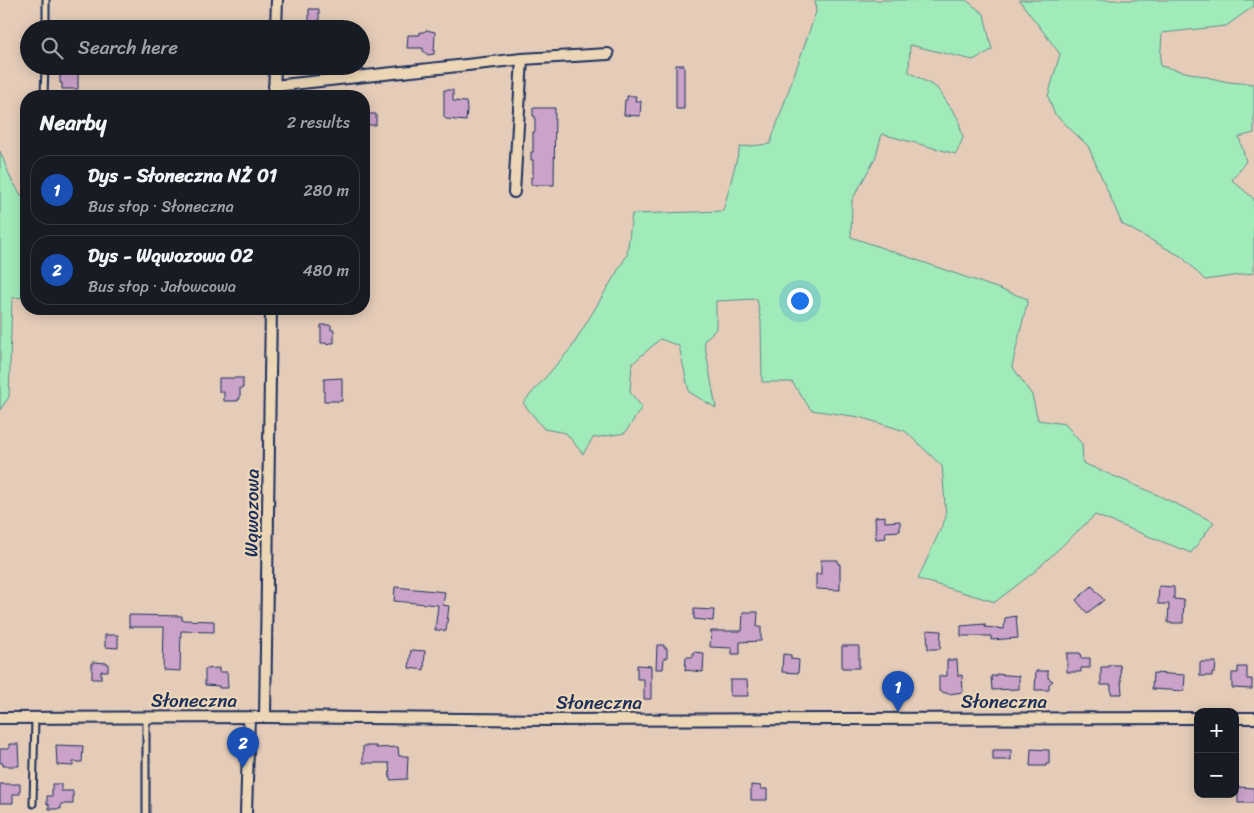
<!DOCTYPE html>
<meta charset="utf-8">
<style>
body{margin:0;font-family:Sriracha,sans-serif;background:#20242c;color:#f1f3f6}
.controls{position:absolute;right:15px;bottom:15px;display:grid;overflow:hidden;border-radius:10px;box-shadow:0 2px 12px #0003}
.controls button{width:45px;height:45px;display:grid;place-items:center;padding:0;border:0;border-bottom:1px solid #363941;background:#171b24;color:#f1f3f6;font:25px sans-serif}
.you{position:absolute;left:799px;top:300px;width:18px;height:18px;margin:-12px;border:4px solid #fff;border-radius:50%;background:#1a73e8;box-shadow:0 0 0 8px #1a73e833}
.badge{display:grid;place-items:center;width:32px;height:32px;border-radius:50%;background:#d1495b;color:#fff;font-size:16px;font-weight:700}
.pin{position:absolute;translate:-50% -41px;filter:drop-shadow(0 1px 2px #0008)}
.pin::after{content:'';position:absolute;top:26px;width:18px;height:15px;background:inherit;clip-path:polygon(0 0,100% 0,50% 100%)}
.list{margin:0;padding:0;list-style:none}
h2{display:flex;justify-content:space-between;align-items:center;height:65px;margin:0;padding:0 20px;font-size:21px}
h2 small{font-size:16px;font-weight:400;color:#9ea1a6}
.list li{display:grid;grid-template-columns:32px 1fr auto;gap:15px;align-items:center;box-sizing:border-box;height:70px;margin:0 10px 10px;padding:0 10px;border:1px solid #363941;border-radius:20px}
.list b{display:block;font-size:19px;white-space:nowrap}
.list p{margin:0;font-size:16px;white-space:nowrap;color:#9ea1a6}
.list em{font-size:16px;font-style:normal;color:#9ea1a6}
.icon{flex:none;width:28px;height:28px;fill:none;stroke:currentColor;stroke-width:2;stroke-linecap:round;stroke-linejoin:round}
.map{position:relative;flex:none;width:1254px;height:813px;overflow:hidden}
.search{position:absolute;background:#171b24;box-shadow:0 2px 12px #0003;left:20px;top:20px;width:350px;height:55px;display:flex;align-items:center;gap:12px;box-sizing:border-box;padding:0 18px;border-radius:28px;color:#9ea1a6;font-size:19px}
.panel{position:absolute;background:#171b24;box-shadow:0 2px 12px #0003;left:20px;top:90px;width:350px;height:225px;border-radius:20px}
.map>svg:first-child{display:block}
.green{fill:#a1eab9;stroke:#5e8c8c}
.building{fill:#cba2c8;stroke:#1b2f5e}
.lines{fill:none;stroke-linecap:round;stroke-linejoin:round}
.service-casing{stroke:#1b2f5e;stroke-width:9}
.minor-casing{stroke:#1b2f5e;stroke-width:14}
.service{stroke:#ecd6b5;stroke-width:5}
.minor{stroke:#ecd6b5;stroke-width:10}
.labels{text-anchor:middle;stroke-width:4.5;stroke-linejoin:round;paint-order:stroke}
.street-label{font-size:19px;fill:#1b2f5e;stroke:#ecd6b5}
</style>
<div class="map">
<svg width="1254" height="813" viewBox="0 0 1254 813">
<rect width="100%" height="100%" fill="#e5ccb9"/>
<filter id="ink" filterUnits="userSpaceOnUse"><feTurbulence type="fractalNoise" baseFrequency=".02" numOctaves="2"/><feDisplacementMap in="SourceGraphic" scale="10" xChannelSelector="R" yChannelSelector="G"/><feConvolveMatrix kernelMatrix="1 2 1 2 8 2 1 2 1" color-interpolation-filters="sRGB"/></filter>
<g filter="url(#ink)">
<!-- green -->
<path class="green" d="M815 0H966L984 14 992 50 973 60 910 45 909 72 937 88 958 118 963 138 956 154 882 134 875 159 852 200 851 237 1028 299 1012 366 1032 395 1038 420 1065 424 1082 444 1083 463 1149 491 1214 522 1191 553 1095 515 1034 572 995 602 918 579 946 517 942 466 905 431 859 417 811 410 792 382H762L761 322 757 299 716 301V329L704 341 716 408 689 392 679 346 660 339 632 364 630 392 642 407 625 433 593 438 583 454 566 433 544 429 523 403 572 347 627 255 632 214 723 211 740 147 770 144 816 12Z
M1019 0H1254V6L1226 26 1162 33 1160 66 1228 82 1254 84V133L1239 137 1246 161 1232 180 1254 199V273L1205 280 1182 257 1122 224 1088 146 1054 113 1048 96 1060 54Z
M0 151 11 179 26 203V297L12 298 9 397 0 410Z"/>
<!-- building -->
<path class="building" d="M309 9H319V29H309Z
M426 30 435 32 434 54 428 55 423 51V48H407L408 35H420V32H424Z
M676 65H684V109H676Z
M62 66H78V89H62V83H60V71H62Z
M444 90H453V101L466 102 467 109 466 121 446 119 444 117Z
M627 96H636L635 101H641L640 116 624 115 625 100H627Z
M533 108H555L554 185H531V177H533V160H531V152H533V132H535V116H533Z
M364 114H376V125H364Z
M321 325H331V330H334V343H329L327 345 326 343H321Z
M219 378H243V388H240V399H238V401H224V392H219Z
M342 378V401H324V379Z
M885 516V522L900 521V531L885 532 886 538 876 539 875 517Z
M821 560H838V564H840V590L816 589V574H821Z
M1092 586 1104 600 1087 613 1076 600Z
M1159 586 1174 587V599L1184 600 1183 623H1168L1169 604H1158Z
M395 587 445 592 443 605 449 606 446 631 435 630 438 605 394 601Z
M694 609 714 610 713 621 694 619Z
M743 612H758L757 627H761V641L740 642V654H732V648L710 647 711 631H742Z
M129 615 182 616V620L214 621V632L181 631 180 671 163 670 164 627H129Z
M1016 616 1018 638 991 640V636H961V626L985 624V627L1004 629 1005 618Z
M927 630 941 631 940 649H928Z
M105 635H118V648L105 647Z
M657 645H664V648H667V658H664L663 669H656Z
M842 646H859V668H842Z
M411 650 425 651 424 670 409 668Z
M693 652 704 653 703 672 685 670 686 657H693Z
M1067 653H1080L1081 658H1090V668H1081V672H1067Z
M783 654 791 655V659L799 660 798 673 782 672Z
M947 660H957L958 676 962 675 963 692 949 694 939 691V676H947Z
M92 662 108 663V671H101V679H92Z
M1200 662H1216L1215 673H1212V676H1200Z
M637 665 651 666V699H644V679H637Z
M1109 665H1120L1122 694H1111V685H1101V667H1109Z
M1238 667H1247V679H1252V689L1232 688V673H1238Z
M219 668V672H227L228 688H219V686L205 685V669Z
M1036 671H1048V678L1053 681 1049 684V690H1035Z
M1153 673 1185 675 1184 691 1152 689Z
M996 674 1019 676V689L992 690 991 676H996Z
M730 680H747L748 696H730Z
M9 744H18L19 766H3V763H0V749H9Z
M56 745 83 746 82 762H73V766L57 765Z
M363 746H376V748L398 747 399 756H408L407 779 390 780 389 763H363Z
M1031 749 1049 750V764H1046V766H1030Z
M993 750H1011V760H993Z
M0 784H20V794H13V803H0Z
M52 784H61V791H73V804H61V809H49V804H47V796H52Z
M751 785 761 786V789H767V800H751Z
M1238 787 1254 788V803H1238Z"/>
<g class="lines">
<defs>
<path id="service" d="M46 29V0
M44 96 45 66
M146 718V813
M33 804 35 718"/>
<path id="minor" d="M276 29 277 0
M274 86 522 59 608 54
M274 96 275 66
M514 192 522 59
M265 717 271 309
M0 718 265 717 552 720 1198 718
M1235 718H1254
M246 813 249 717"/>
</defs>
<!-- service casing -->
<use href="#service" class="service-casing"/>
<!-- minor casing -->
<use href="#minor" class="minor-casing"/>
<!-- service -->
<use href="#service" class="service"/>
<!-- minor -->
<use href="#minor" class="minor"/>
</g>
</g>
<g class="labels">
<!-- street labels -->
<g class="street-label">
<text transform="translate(251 513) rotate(-89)" y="7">Wąwozowa</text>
<text x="194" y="707">Słoneczna</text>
<text x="1004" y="708">Słoneczna</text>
<text x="599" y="709">Słoneczna</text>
</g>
</g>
</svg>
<div class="controls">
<button>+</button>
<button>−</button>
</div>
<div class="you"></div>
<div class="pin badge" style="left:898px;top:712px;background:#1a4fb4">1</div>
<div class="pin badge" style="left:243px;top:768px;background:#1a4fb4">2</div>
<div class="search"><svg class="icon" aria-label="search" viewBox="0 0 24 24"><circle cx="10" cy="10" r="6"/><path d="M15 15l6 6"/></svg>Search here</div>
<section class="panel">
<h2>Nearby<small>2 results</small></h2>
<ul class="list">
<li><span class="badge" style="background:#1a4fb4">1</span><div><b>Dys - Słoneczna NŻ 01</b><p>Bus stop · Słoneczna</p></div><em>280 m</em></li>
<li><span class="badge" style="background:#1a4fb4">2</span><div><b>Dys - Wąwozowa 02</b><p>Bus stop · Jałowcowa</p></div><em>480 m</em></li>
</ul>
</section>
</div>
